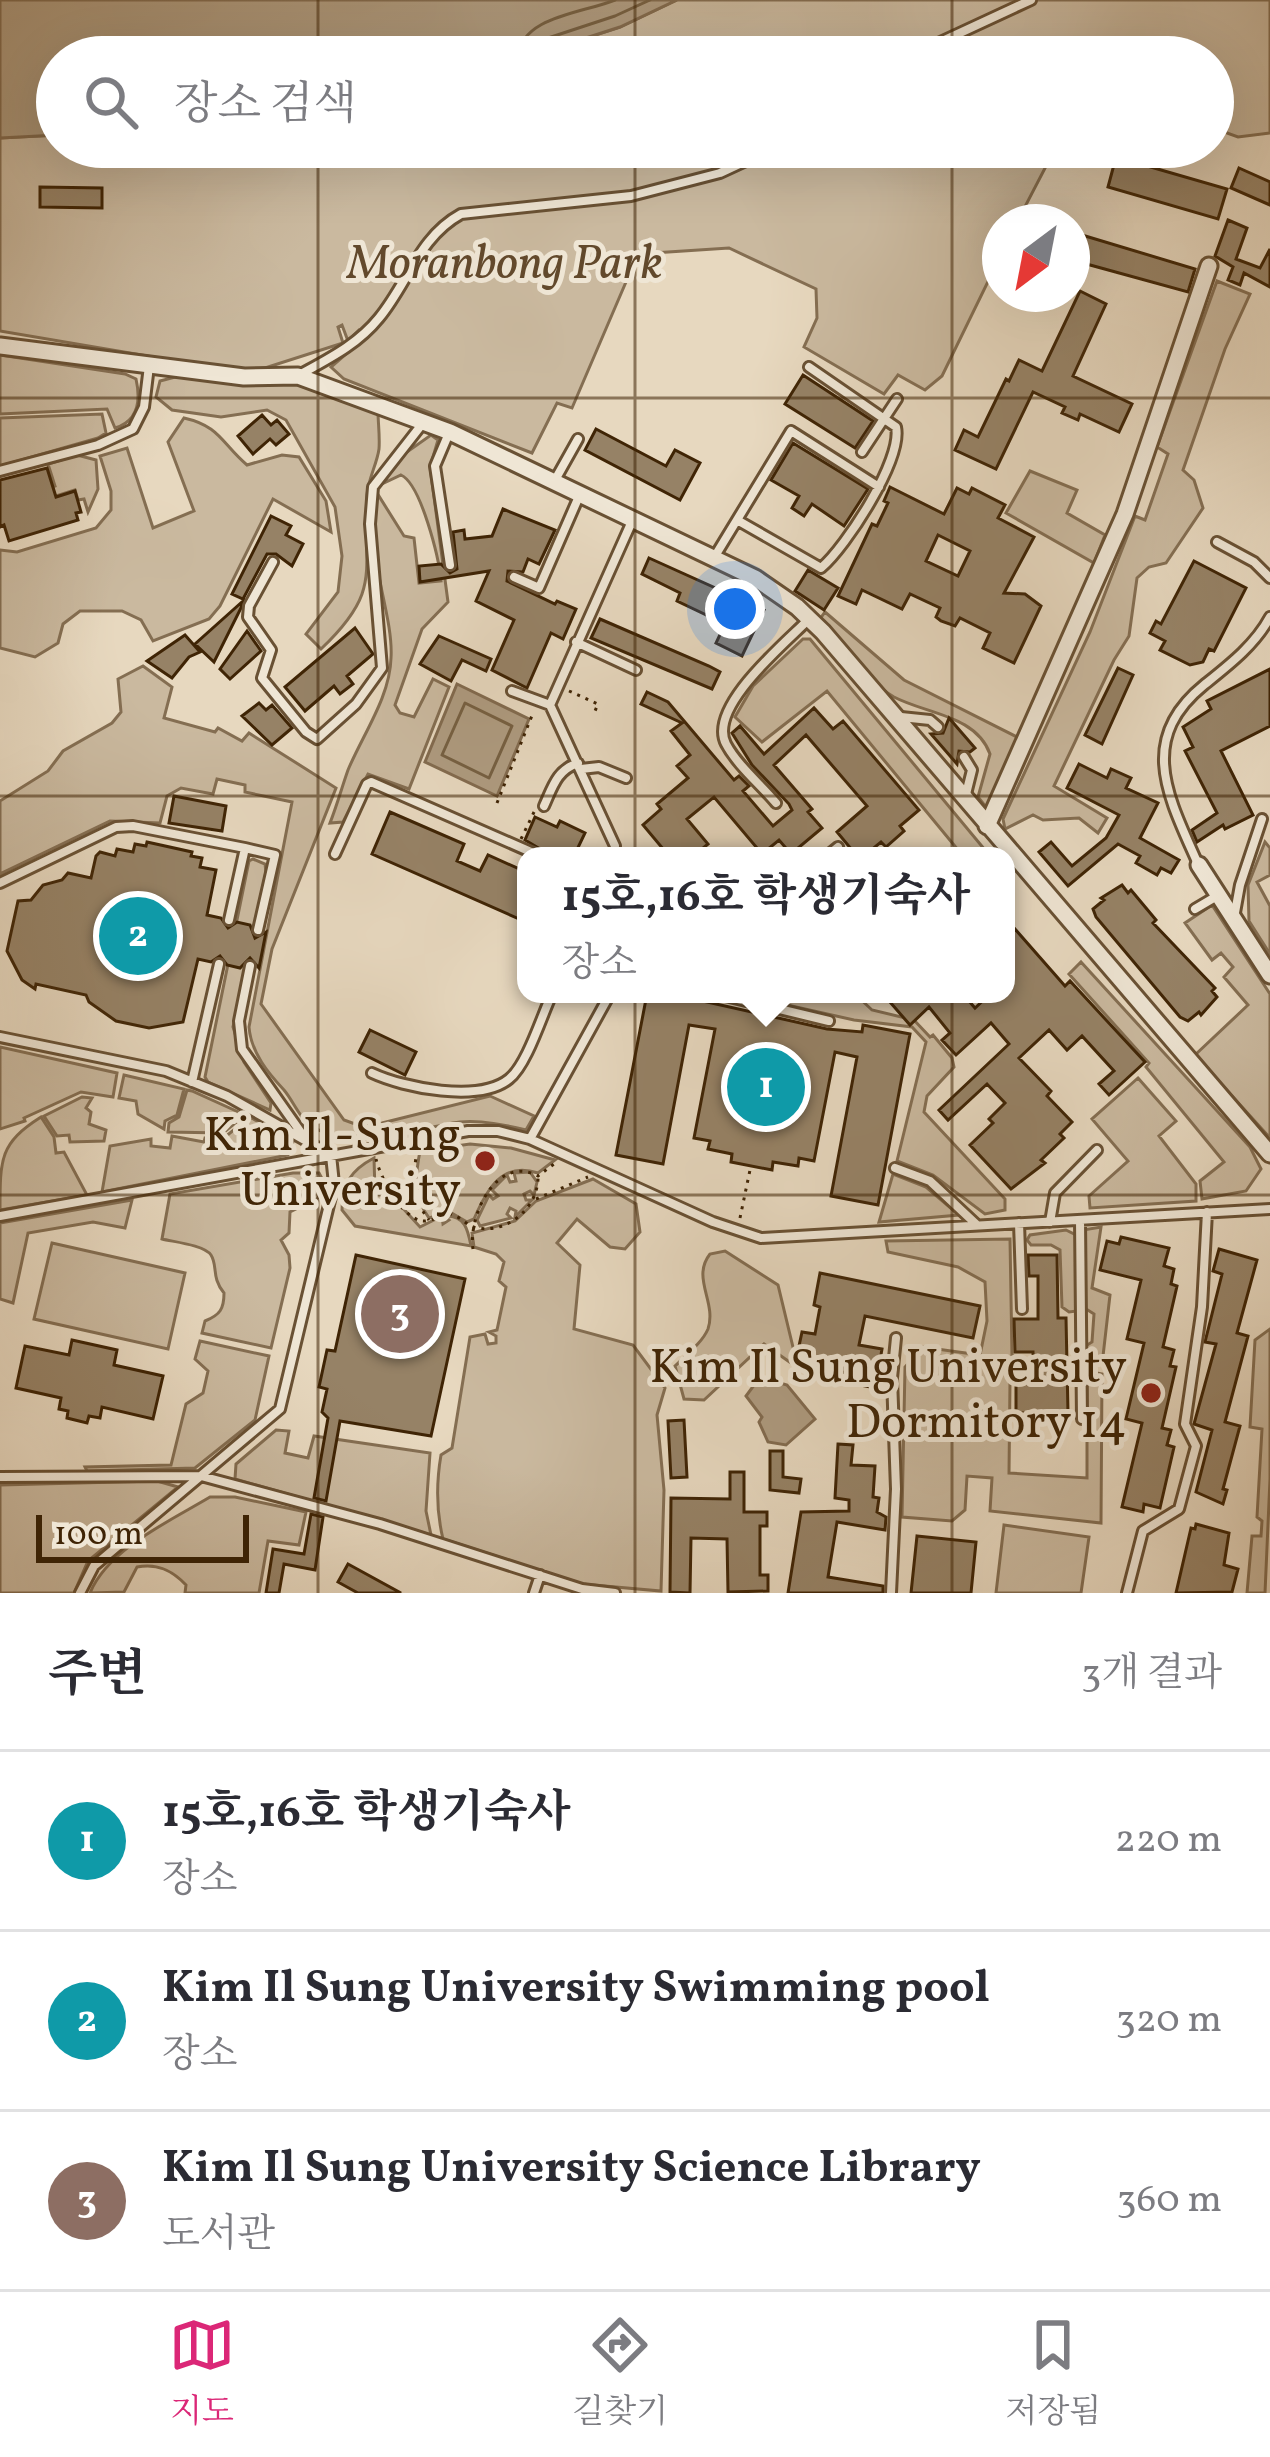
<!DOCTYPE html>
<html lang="ko">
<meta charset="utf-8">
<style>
body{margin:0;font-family:Vollkorn,"Noto Serif KR",serif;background:#f2f2f3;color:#2b2b33}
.compass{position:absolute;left:982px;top:204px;width:108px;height:108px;border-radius:50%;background:#fff;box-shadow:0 12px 48px #0002;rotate:212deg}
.scale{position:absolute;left:36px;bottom:30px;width:213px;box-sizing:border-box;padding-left:12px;border:6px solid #3f2405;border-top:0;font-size:33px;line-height:42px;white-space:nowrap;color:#3f2405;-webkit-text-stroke:9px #efe6d5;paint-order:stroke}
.you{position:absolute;left:735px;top:609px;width:42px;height:42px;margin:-30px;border:9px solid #fff;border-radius:50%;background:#1a73e8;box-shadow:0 0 0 18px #1a73e833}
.badge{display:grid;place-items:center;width:78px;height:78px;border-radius:50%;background:#db2777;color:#fff;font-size:39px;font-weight:700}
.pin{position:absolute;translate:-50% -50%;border:6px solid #fff;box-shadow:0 3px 12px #0006}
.popup{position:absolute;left:517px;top:847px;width:498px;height:156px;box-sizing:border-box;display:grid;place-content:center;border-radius:24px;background:#fff;filter:drop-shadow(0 3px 9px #0005);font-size:39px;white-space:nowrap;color:#7c7c81}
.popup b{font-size:45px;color:#2b2b33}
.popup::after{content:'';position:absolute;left:50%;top:100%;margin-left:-24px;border:24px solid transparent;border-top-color:#fff}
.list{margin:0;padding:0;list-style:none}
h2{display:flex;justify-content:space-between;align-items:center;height:156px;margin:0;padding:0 48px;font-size:51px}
h2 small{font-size:39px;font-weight:400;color:#7c7c81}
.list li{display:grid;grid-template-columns:78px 1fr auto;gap:36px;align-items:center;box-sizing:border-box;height:180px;padding:0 48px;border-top:3px solid #e1e1e2}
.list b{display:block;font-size:45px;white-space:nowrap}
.list p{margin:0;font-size:39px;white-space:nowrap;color:#7c7c81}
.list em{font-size:39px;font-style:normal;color:#7c7c81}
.icon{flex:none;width:66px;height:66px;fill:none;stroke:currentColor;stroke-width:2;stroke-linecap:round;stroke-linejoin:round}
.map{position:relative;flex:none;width:1270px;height:1593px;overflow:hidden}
.search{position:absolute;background:#fff;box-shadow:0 12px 48px #0002;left:36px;right:36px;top:36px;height:132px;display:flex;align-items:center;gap:30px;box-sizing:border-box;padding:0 42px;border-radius:66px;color:#7c7c81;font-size:45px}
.sheet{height:696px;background:#fff}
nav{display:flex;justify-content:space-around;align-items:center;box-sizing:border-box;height:168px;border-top:3px solid #e1e1e2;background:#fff;font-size:33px;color:#7c7c81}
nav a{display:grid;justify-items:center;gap:6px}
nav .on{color:#db2777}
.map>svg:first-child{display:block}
.green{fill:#cab99f;stroke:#846e52;stroke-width:3}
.water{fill:#ae9b80;stroke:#826b4f;stroke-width:3}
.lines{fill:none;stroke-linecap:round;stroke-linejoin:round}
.shore{stroke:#766042;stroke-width:3}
.building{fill:#968266;stroke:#3f2405;stroke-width:3;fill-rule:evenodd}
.lane-casing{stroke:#695134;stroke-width:14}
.street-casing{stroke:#695134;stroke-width:21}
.path{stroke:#3f2405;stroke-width:3;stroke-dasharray:3 6;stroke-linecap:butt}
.lane{stroke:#efe6d5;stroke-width:8}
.street{stroke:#efe6d5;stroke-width:15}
.grid{fill:none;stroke:#3f2405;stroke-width:3;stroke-opacity:0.55}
.poi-dot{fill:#8f2418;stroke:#efe6d5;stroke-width:4.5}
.labels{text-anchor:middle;stroke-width:10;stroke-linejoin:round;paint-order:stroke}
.park-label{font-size:48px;font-style:italic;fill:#62492c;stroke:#efe6d5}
.poi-label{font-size:48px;fill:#3f2405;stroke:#efe6d5;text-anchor:end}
</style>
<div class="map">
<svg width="1270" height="1593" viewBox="0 0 1270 1593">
<rect width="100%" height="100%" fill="#e7d8bf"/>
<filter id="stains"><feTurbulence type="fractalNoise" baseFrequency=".00167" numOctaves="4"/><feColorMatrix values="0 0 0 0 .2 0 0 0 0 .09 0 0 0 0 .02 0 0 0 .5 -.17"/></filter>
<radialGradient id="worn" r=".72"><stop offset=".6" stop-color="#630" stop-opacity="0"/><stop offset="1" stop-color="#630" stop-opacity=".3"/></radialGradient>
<!-- green -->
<path class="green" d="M677 0H1270V133L1238 137 1213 128V57H527L620 27Z
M57 135V147H1056L1017 222H1000V257L942 376 925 390 898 375 884 394 804 347 817 318 816 289 729 248 638 254 572 408 557 403 532 453 344 379 331 367 369 334 359 330 348 341 342 325 338 327 343 343 265 368 236 371 0 331V138Z
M1217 281 1250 294 1225 349 1183 470 1194 480 1203 508 1166 563 1149 567 1137 578 1129 636 1114 660 1054 786 1107 818 1098 833 1079 818 1043 820 1033 815 1005 829 1003 819 1090 632 1135 516 1145 520 1168 454 1157 447Z
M0 355 125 374 136 379C141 401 138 421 115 428L107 409 0 414Z
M179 376 295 384 378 411C378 423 380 436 379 449 377 464 368 479 367 495 362 572 384 589 321 649L306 634 338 592 342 556 335 507 286 420 267 410 221 417 172 410 156 397 160 381Z
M102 414 106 433 98 438 0 466V418Z
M184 418C220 426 222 444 247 465L282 455 299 457 326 501 331 532 273 499 220 606 209 619 153 641 141 620 122 611H80L63 624 58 643 35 657 0 648V550L17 552 96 528 111 510V491L100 456 127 448 153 528 194 511 168 442Z
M431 435 438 440 430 467 448 602 422 629 395 705 400 713 414 717 433 679 449 687 409 789 368 774 343 822 330 823C337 805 342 787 348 770 363 734 390 697 391 658 394 612 360 540 377 493L404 536 414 538 419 583 441 581C439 558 421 484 401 475L384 483 397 459Z
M77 455 96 460 98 489 88 512 84 499 78 500 75 490 53 497 49 488 55 486 48 464Z
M1030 471 1077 490 1067 513 1105 535 1094 563 1006 513Z
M825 612 904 680 1023 740 990 805 986 807 978 797 990 754C976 715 926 714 894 697 869 683 840 641 820 619Z
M803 639H810L990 856H963L827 691 762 742 735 717 753 686Z
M143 666 172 687 164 718 215 732 218 728 242 741 249 733 336 788 272 949 261 1004 344 1120 355 1124 382 1123 490 1096 534 1116 526 1130C505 1125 482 1120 460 1122 412 1128 359 1155 313 1127 299 1118 294 1102 284 1090 269 1074 251 1053 249 1027L292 802 245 792V785L217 779 213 794 181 788 167 796 160 823 110 821 0 874V801L48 771 63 751 112 723 121 712 118 679Z
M1265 842 1270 848V875L1257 882 1270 906V954L1249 921 1248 885Z
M253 859 265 864 266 872 233 1027 244 1062 271 1103 270 1110 208 1082 205 1077 249 861Z
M1212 905 1270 994V1138L1195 1055 1248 1005 1224 977 1233 967 1221 953 1212 960 1185 923Z
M1081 962 1250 1147 1261 1169 1246 1191 1202 1199 1200 1181 1224 1162 1146 1067 1149 1063 1069 974Z
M738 994H855L872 1010 914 1020 930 1037 933 1035 952 1058 954 1067 927 1096 924 1112 1005 1199V1210L985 1214 933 1175 897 1161 926 1042 912 1027 854 1020Z
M0 1047 117 1073 113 1097 81 1092 24 1118 25 1121 0 1129Z
M124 1075 184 1089 177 1115 165 1121 164 1129 138 1114 136 1101 119 1098Z
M1138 1078 1176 1121 1159 1136 1196 1184V1201L1090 1208 1089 1196 1128 1161 1092 1119Z
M187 1090 192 1091 245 1115 223 1133 168 1132 169 1123 179 1117Z
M82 1097 92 1098 86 1108 91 1112 89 1124 106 1130 104 1141 70 1142 69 1135 57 1136 44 1116Z
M41 1117 54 1137 56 1153 64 1152 87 1195 0 1210C0 1158 0 1143 41 1117Z
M250 1117 293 1142 288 1155 102 1192 110 1146 151 1139V1146L170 1148 172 1136 204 1142 205 1138 225 1137Z
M470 1144 511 1148 555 1160 538 1173C502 1161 487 1189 474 1219L467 1222 450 1212 429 1218C413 1196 415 1177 420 1151Z
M374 1158 375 1192 389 1193 420 1227 442 1216 443 1224 449 1220 445 1216C465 1215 468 1230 471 1246L355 1226 342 1210C342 1184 351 1170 374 1158Z
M293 1173H319L325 1184 318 1198 290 1212 289 1233 281 1240 289 1255 290 1268 271 1348 202 1333 205 1321C220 1315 224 1309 224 1293 211 1277 218 1266 211 1255 204 1245 174 1242 162 1239L170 1194Z
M514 1173 530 1172 537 1182 534 1195 530 1191 524 1194 526 1200H532L515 1217 516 1211 510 1208 507 1214 511 1218 480 1226 477 1220 489 1195 493 1199 498 1196 492 1190 507 1175 510 1182 516 1181Z
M893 1174 926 1187 959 1215 879 1222Z
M593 1179 636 1204 640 1232 625 1249 610 1247 577 1219 557 1243 580 1265 574 1329 633 1345 665 1388 657 1415 664 1490 661 1591 582 1584 443 1539C436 1510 436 1484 441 1455L452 1448 470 1337 485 1334 488 1344 496 1343V1336L489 1332 497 1330 506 1287 499 1281 504 1262 496 1254 474 1247 472 1233 515 1221 536 1201Z
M132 1200 125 1228 93 1222 28 1233 13 1303 0 1299V1223Z
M1101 1227 1092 1288 1110 1295 1102 1365 1084 1364V1347L1092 1342 1094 1314 1083 1307V1230Z
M1066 1230 1076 1235 1077 1311 1069 1312 1062 1307 1060 1250 1051 1245H1031L1027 1240 1030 1235Z
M1010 1239 1012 1355 1018 1359V1376L1010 1382 1009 1473 1087 1478V1371L1102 1374 1101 1523 990 1511 992 1478 967 1476 965 1510 952 1521 902 1517 905 1367 923 1347 980 1355 987 1321 985 1282 958 1267 888 1252 886 1241Z
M52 1243 185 1273 168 1349 34 1319Z
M725 1251 778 1285 798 1368 764 1344 704 1400 684 1399 675 1366C686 1355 702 1343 708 1329 717 1302 691 1278 710 1254Z
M1270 1329V1479L1265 1593H1247L1252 1536H1261L1262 1521 1257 1517 1262 1429 1250 1427 1255 1340Z
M200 1341 269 1356 255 1420 195 1468 87 1471 85 1467 171 1465 186 1404 203 1393 208 1371 195 1359Z
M276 1430 289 1431 285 1453 308 1458 314 1436 430 1453 426 1511 431 1535 235 1479 236 1464Z
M157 1481 178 1487 88 1561 74 1593H0V1485Z
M210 1497H235L306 1512 299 1545 268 1541 259 1593H185L186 1585C172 1570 157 1563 137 1567L124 1592 90 1593C108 1549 170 1521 210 1497Z
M1004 1525 1089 1537 1081 1593H996Z"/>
<!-- water -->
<path class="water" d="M0 0H677L620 27 527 57H57V135L0 138Z
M457 684 529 719 497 796 425 762Z
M760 1377 787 1385 815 1419 786 1445 768 1442 759 1422 762 1417 746 1396Z"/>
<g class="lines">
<!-- shore -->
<path class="shore" d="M518 57C521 16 584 13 615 0
M534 57 535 48 542 40 615 16 650 0
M465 703 512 726 489 778 442 755Z"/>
</g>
<!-- building -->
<path class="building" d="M1116 157 1227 189 1218 219 1108 187Z
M1239 168 1270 182V205L1231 188Z
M40 187 102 188V208L40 207Z
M1228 220 1247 228 1236 259 1260 268 1270 249V287L1244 273 1240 285 1228 280 1233 267 1215 256Z
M1072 232 1195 269 1188 292 1072 260Z
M1080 291 1106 304 1073 376 1132 404 1119 432 1080 414 1078 420 1062 413 1065 407 1033 392 996 469 955 450 964 430 978 437 1006 379 1009 381 1019 360 1042 371Z
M803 375 873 421 855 448 785 404Z
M262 415 271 425 277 420 289 434 276 445 270 439 253 454 238 436Z
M596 429 666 466 675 450 700 463 680 500 585 450Z
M793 443 868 489 844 526 812 504 804 516 792 508 799 496 771 480Z
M47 468 56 497 75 491 81 512 76 513 78 520 9 541 4 525 0 527V480Z
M890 487 944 514 957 488 969 494 972 488 1005 505 998 518 1034 537 1004 593 1025 594 1041 606 1014 663 983 648 990 633 960 618 955 626 941 621 936 617 940 608 910 594 902 609 862 590 856 604 838 596 872 524 877 526 888 503 884 501ZM938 535 970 551 958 576 926 561Z
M503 509 555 530 539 564 528 559 523 572 508 571 507 581 555 604 557 601 576 609 563 639 551 633 527 688 492 670 514 620 476 601 489 571 420 582 419 566 441 564 450 573 457 569 453 532 464 530 465 539 492 536Z
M271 516 291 526 286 535 303 544 292 566 276 554H267L243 599 232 594Z
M649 558 764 610 742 656 716 643 725 624 677 601 680 593 642 574Z
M1194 561 1246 588 1214 651 1209 649 1203 662 1190 665 1160 650 1165 641 1150 633 1156 621 1161 624Z
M808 570 838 588 824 610 795 591Z
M243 601 241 608 214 662 195 644Z
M600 619 709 666 720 672 712 689 591 638Z
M355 628 373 654 347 676 353 684 340 694 334 686 305 711 285 687Z
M247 631 261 651 230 679 220 669Z
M185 635 200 652 189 657 172 678 147 661Z
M439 636 491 659 486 671 462 660 451 681 420 664Z
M1118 668 1133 675 1102 744 1085 735Z
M1270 669V726L1221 751 1253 815 1225 829 1223 825 1197 842 1192 830 1217 813 1185 751 1193 747 1183 727 1211 709 1207 701Z
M647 692 668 702 734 780 739 776 749 786 743 791 773 826 792 810 789 804 752 765 732 733 740 726 764 754 814 708 833 729 843 721 919 810 900 826 904 831 886 847 881 842 864 856H857L837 832 867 806 806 735 774 765 812 809 808 812 822 828 791 854 779 840 762 854 714 797 687 819 708 844 702 849 708 856H669L643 825 661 809 657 804 688 778 677 766 690 755 671 731 682 723 641 704Z
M259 703 266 710 272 705 292 728 272 745 242 716Z
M949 718 975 748 970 752 959 751 957 764 931 734 943 733Z
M1079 764 1107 778 1111 769 1131 778 1126 788 1158 803 1140 838 1179 860 1171 873 1161 868 1157 875 1136 863 1140 856 1118 844 1068 886 1039 852 1051 842 1072 866 1106 838 1119 815 1067 788Z
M174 796 226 806 222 831 169 823Z
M390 812 464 844 457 861 480 871 488 855 526 872V922L372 854Z
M535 817 557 827 560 821 585 833 574 856H552L525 840Z
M147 842 192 852 191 856 202 858 200 867 216 870 207 915 221 918 228 928 237 922 250 925 255 938 266 932 259 968 250 958 240 968 227 965 220 956 211 962 198 959 183 1022 149 1028 116 1021 89 1002 86 995 36 984 35 989 22 980 7 951 18 901 31 900 43 885 62 880 68 873 91 878 96 856 100 852 115 856 117 849 133 852 135 844 146 846Z
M1122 885 1128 893 1131 890 1156 920 1153 923 1215 988 1212 991 1217 997 1201 1015 1199 1012 1188 1021 1180 1017 1096 917 1093 909 1104 900 1101 898Z
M1015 929 1065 986 1070 981 1145 1062 1109 1095 1099 1084 1114 1071 1082 1036 1067 1050 1049 1030 1019 1058 1051 1091 1047 1096 1072 1122 1060 1134 1064 1138 1041 1160 1045 1163 1011 1189 970 1145 993 1123 989 1119 1005 1103 987 1084 948 1120 939 1110 1009 1044 991 1023 956 1055 942 1040 950 1033 929 1007 910 1025 883 994H963L975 1008 990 994H1006V936Z
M647 994H695L694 999 827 1029 862 1032 863 1025 910 1034 878 1205 831 1196 857 1057 835 1052 814 1161 799 1158 798 1166 773 1162 772 1170 731 1162 732 1154 708 1149 710 1141 694 1138 715 1029 689 1025 663 1164 616 1155Z
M370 1030 416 1052 405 1075 359 1052Z
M1121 1237 1169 1248 1164 1266 1174 1269 1171 1284 1177 1286 1163 1347 1174 1350 1170 1366 1176 1367 1162 1428 1171 1430 1167 1445 1174 1447 1160 1508 1144 1504 1143 1512 1122 1507 1142 1423 1126 1419 1144 1343 1127 1339 1141 1280 1100 1270 1107 1241 1119 1244Z
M1219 1249 1257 1260 1237 1333 1248 1336 1225 1422 1240 1426 1223 1489 1227 1490 1223 1504 1196 1492 1212 1430 1194 1424 1216 1344 1205 1342 1222 1274 1213 1271Z
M356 1255 465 1279 431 1436 340 1421 326 1501 314 1498 328 1418 322 1412 327 1389 319 1387 327 1350 335 1351Z
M1028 1255H1057L1058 1318H1066L1068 1413H1016V1384L1034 1383 1033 1352H1015L1014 1319H1038V1276H1029Z
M820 1273 980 1306 973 1338 865 1316 859 1345 882 1349 875 1388 851 1383 853 1374 809 1366 812 1348 799 1346 802 1332 815 1334 820 1307 814 1305Z
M72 1340 117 1350 114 1365 163 1376 153 1419 102 1407 100 1418 89 1416 87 1423 67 1418 68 1411 59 1409 61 1398 16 1388 25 1346 69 1355Z
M684 1420 687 1477 671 1478 668 1421Z
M838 1444 853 1445 851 1465 875 1466 873 1497 879 1498 877 1512 886 1517 885 1530 837 1522 828 1577 883 1586V1593H788L801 1512 849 1511V1500L835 1498Z
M770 1451H783V1477L801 1479 799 1493 770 1490Z
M730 1472H744V1512H767V1526H760V1575H768V1591L728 1592 727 1539 691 1538 690 1593 670 1592 671 1498 730 1499Z
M311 1514 323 1517 315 1570 284 1564 279 1593H266L273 1549 304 1554Z
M1196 1524 1229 1533 1224 1565 1238 1569 1232 1592 1176 1593 1191 1528 1195 1529Z
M917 1536 976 1542 971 1593H911Z
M348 1564 401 1593H358L347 1587 338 1582Z"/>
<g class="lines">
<defs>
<path id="lane" d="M908 57 1031 0
M301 374C330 358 358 344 379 318 408 283 419 237 461 214L631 196 720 173 776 147
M449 433 435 466 450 565
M862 452 897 399
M0 471 98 445 133 429 144 407 149 366
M555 480 578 439
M737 520 821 568C846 547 903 459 896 427L809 367
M1217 542 1254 562 1270 578
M715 556 791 431 879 487
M273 562 249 606 248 617 271 650 262 678 306 732 317 739 356 704 382 668 370 524 373 487 423 423
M514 577 539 588 580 494
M576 642 636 670
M512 691 550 705
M901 717 930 720 938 727
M964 757 972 770 965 798
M581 769 599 767 626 778
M776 803C761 785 737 765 726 744 707 708 784 644 807 621
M544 806C553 786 557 770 578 763
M245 848 275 855 258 930
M335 854 367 784 371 782 540 856
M614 856 615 846 550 705 633 519
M827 856 838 847
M1198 864C1169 798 1136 740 1204 685 1229 665 1255 645 1270 617
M0 883 116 827 133 826 245 848 229 920
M1195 909 1217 896
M1234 918 1240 885 1262 819
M250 966 239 1021 242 1049 302 1134
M717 994 829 1021
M0 1037 166 1071 227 1096 331 1155 334 1184 280 1409 94 1566 80 1593
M372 1073C404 1088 479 1103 509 1079 527 1065 542 1015 552 994
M192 1082 219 964
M530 1139 610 994
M895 1168 930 1181 977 1225
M0 1216 468 1131H498L530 1139 713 1222 761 1238 1270 1209
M1080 1220 1082 1419
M1050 1222 1055 1193 1097 1150
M1019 1223 1022 1309
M0 1477 201 1476 380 1524 582 1589 615 1593
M534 1593 540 1575
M891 1593 896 1489 892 1378 896 1338
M1127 1593 1143 1531 1179 1509 1196 1446 1185 1424 1202 1307 1207 1212"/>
<path id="street" d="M0 346 244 377 298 376 450 432 755 578 797 607 823 632 1270 1154
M987 826 1125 514 1209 266
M1199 865 1270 975"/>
</defs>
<!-- lane casing -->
<use href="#lane" class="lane-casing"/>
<!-- street casing -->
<use href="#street" class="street-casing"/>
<!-- path -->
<path class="path" d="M569 691 598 704 595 711
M497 803 533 713
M521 839 535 810
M417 1150C413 1178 411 1197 429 1220
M376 1159C380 1177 401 1217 422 1221 430 1222 442 1215 451 1214 461 1217 467 1226 477 1228 509 1234 539 1206 538 1176
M536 1199 588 1177
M740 1218 750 1170
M473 1249C468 1215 497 1154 538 1176L554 1164"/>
<!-- lane -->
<use href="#lane" class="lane"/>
<!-- street -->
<use href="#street" class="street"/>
</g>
<!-- grid -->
<path class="grid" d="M318 0V57M635 0V57M952 0V57M318 147V1593M635 147V1593M952 147V1593M0 398H1270M0 796H1270M0 1195H1270"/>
<!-- markers -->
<g class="poi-dot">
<circle cx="485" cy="1161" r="12"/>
<circle cx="1151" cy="1393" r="12"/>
</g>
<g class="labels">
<!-- park labels -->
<g class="park-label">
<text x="505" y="278">Moranbong Park</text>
</g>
<!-- poi labels -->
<g class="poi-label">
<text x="461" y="1150">Kim Il-Sung<tspan x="461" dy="55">University</tspan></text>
<text x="1127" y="1382">Kim Il Sung University<tspan x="1127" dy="55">Dormitory 14</tspan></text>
</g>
</g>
<rect width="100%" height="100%" filter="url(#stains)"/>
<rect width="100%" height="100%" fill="url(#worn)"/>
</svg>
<svg class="compass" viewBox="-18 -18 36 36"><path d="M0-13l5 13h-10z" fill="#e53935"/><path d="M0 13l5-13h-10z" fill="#7c7c81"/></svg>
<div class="scale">100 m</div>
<div class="you"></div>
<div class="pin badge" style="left:766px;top:1087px;background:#0f9aa8">1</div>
<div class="popup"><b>15호,16호 학생기숙사</b>장소</div>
<div class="pin badge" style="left:138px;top:936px;background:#0f9aa8">2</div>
<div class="pin badge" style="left:400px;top:1314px;background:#8d6e63">3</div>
<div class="search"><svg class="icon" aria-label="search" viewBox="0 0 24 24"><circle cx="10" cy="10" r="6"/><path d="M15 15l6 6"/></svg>장소 검색</div>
</div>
<section class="sheet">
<h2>주변<small>3개 결과</small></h2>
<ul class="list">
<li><span class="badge" style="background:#0f9aa8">1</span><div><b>15호,16호 학생기숙사</b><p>장소</p></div><em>220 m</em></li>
<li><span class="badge" style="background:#0f9aa8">2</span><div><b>Kim Il Sung University Swimming pool</b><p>장소</p></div><em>320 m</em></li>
<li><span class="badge" style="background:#8d6e63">3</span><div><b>Kim Il Sung University Science Library</b><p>도서관</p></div><em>360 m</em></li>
</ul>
</section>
<nav>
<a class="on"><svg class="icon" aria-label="map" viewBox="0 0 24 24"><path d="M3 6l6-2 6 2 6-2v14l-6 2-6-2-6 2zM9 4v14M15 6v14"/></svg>지도</a>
<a><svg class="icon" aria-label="directions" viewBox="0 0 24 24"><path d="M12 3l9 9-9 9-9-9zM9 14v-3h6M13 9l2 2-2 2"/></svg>길찾기</a>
<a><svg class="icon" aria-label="saved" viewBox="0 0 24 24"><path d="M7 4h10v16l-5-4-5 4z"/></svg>저장됨</a>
</nav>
